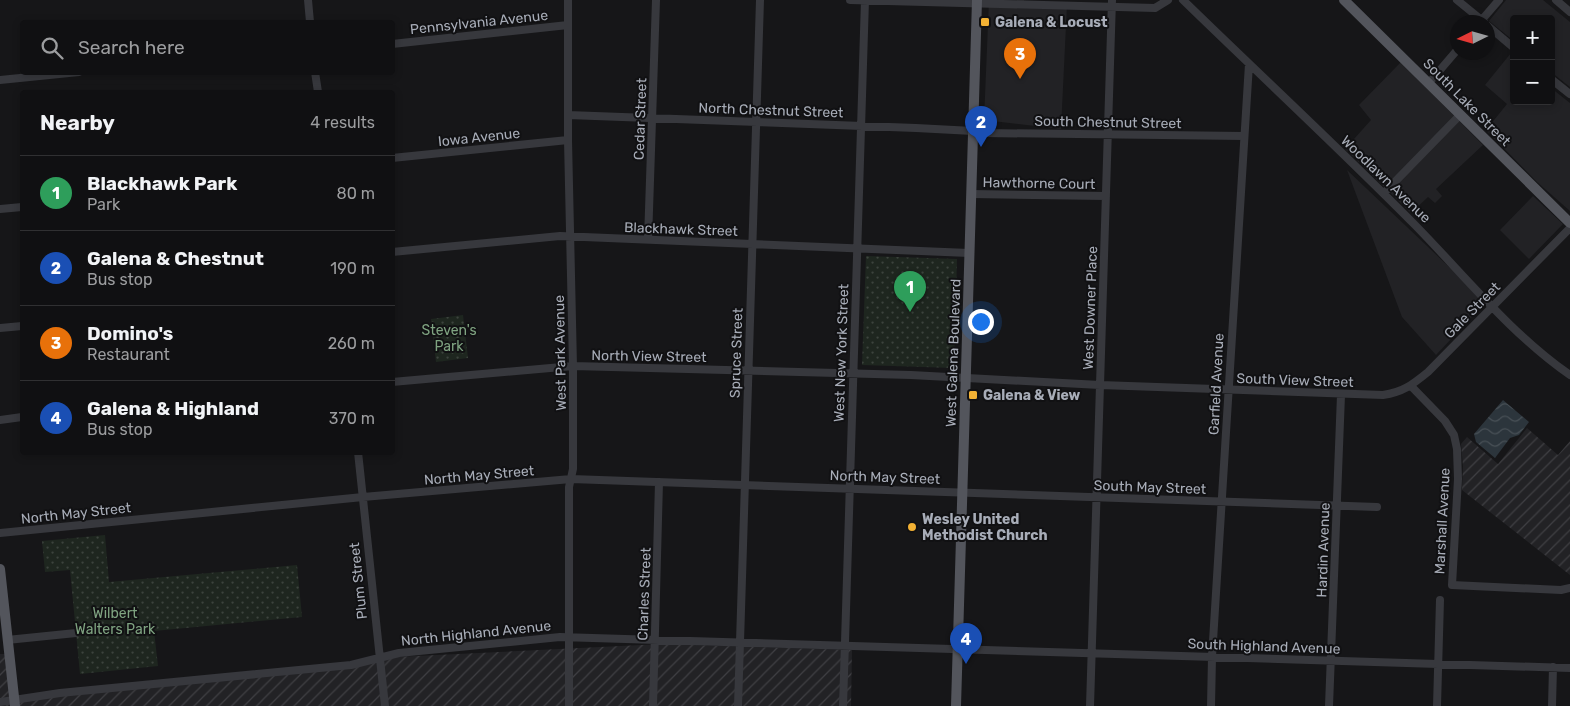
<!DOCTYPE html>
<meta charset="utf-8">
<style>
body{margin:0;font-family:Rubik,sans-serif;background:#1e1e20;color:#f1f3f6}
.controls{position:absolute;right:15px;top:15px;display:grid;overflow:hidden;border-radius:5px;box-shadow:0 2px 8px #0003}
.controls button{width:45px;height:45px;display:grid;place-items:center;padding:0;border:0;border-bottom:1px solid #303032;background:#101012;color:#f1f3f6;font:25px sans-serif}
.compass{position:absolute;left:1450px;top:15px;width:45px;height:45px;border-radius:50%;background:#101012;box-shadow:0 2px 8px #0003;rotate:265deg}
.you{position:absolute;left:980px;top:321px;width:18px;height:18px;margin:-12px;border:4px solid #fff;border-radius:50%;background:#1a73e8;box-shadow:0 0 0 8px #1a73e833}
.badge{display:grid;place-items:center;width:32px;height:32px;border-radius:50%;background:#f2b134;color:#fff;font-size:16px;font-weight:700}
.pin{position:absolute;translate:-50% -41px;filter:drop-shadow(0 1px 2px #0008)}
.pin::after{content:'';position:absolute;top:26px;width:18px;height:15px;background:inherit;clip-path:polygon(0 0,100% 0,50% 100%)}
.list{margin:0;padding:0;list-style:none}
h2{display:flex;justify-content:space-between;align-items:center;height:65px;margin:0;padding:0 20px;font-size:21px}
h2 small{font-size:16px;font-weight:400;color:#9c9d9f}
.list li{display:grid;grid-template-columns:32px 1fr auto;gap:15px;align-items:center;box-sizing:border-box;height:75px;padding:0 20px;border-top:1px solid #303032}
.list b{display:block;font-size:19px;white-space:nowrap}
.list p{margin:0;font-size:16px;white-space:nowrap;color:#9c9d9f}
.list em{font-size:16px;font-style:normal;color:#9c9d9f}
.icon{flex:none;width:28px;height:28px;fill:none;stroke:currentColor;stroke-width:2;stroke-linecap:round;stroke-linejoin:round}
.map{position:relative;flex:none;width:1570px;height:706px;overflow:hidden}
.search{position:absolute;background:#101012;box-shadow:0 2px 8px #0003;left:20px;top:20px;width:375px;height:55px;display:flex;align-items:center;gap:12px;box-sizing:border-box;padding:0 18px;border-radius:5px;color:#9c9d9f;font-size:19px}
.panel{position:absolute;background:#101012;box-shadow:0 2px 8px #0003;left:20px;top:90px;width:375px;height:365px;border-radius:5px}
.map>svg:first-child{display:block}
.built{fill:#222225}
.industrial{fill:url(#industrial-furrows)}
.park{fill:url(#park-dots)}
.water{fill:url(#water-waves)}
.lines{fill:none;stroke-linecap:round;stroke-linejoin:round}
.minor{stroke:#37383d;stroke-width:8}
.major{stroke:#53555c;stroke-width:10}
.poi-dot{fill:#f2b134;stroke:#111113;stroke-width:2}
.labels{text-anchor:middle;stroke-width:4;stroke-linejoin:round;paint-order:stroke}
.street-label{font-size:14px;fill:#a8adb8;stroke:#111113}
.poi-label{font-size:14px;font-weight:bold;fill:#a8adb8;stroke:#111113;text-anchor:start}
.park-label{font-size:14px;fill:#7fa381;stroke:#111113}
</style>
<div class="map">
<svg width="1570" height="706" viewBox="0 0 1570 706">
<defs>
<pattern id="industrial-furrows" width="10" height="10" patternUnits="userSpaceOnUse" patternTransform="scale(1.25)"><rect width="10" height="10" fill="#222225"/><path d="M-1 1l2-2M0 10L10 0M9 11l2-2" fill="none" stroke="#3f3f43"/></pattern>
<pattern id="park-dots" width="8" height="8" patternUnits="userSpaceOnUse" patternTransform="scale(1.25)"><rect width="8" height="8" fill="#1e261f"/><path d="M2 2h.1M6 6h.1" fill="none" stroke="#3c433d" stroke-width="1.8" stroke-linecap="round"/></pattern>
<pattern id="water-waves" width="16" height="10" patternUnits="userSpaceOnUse" patternTransform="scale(1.25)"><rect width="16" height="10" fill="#2c353c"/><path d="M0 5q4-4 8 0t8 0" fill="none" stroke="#485056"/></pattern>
</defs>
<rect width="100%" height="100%" fill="#161618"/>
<!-- built -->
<path class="built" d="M989 0H1024V4L1067 5 1061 129 984 120Z
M1506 0H1543L1570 22V87L1551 72V19H1514V41L1489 21Z
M1511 53 1514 56V101H1551V88L1570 103V211L1537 182 1486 130 1507 104 1485 85Z
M1401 62 1483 145 1436 189 1442 196 1435 203 1428 197 1411 213 1345 149 1371 120 1359 105Z
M1347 170 1486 302 1436 355 1402 317Z
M1533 196 1563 224 1529 259 1500 230Z"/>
<!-- industrial -->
<path class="industrial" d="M1527 428 1558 455 1570 441V575L1462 490 1463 466 1461 444 1467 437 1498 464Z
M662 644 852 650 851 706H0V654H5L10 701 395 657Z"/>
<!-- park -->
<path class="park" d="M866 256 957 259 954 368 862 365Z
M463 315 468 358 436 362 431 319Z
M105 535 109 582 297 565 302 617 154 631 158 666 80 674 70 570 45 572 42 541Z"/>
<!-- water -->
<path class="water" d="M1503 400 1529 422 1519 435 1510 438 1495 458 1476 442 1474 434Z"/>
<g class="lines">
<!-- minor -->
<path class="minor" d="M308 0 310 22
M568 0V140L573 366V469L569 487V706
M850 0 1155 8 1168 0
M1183 0C1260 75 1339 148 1415 225 1465 276 1511 334 1570 375
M1457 0 1484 22
M1556 0 1570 12
M1480 22 1499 0
M1488 26 1514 48
M392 44 568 25
M315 72 318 92
M1551 79 1570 94
M0 80 79 72
M1428 84 1458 49
M568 115 916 128 973 131 984 133 1244 136
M392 158 568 140
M1384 193 1460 115
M971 194 1106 196
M0 209 22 207
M648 240 656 0
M392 252 560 236 969 253
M0 328 22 326
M392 382 573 366 911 375 1100 385 1383 395C1403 392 1412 385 1428 372L1570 228
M1411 386 1445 421 1454 435 1457 449 1458 479 1452 585 1561 590 1570 588
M0 420 22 417
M358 452 385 706
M0 533 363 497 571 479 1377 507
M7 640 76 633
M0 702 60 693 351 665 399 653 560 637 1570 668
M653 706 659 482
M738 706 760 0
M843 706 865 0
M1090 706 1112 0
M1211 706 1212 657 1249 64
M1329 706 1341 395
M1437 706 1440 600
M1552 706 1553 667"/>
<!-- major -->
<path class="major" d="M1344 0 1570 223
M0 569 15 706
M956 706 977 0"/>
</g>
<!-- markers -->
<g class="poi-dot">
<rect x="980" y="17" width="10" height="10" rx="2.5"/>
<rect x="968" y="390" width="10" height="10" rx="2.5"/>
<circle cx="912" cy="527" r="5"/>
</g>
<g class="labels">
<!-- street labels -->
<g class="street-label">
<text transform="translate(479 22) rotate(-6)" y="5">Pennsylvania Avenue</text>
<text transform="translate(1467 102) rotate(45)" y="5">South Lake Street</text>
<text transform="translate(771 110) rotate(2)" y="5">North Chestnut Street</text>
<text transform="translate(640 119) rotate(-88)" y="5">Cedar Street</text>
<text transform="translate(1108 122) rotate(1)" y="5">South Chestnut Street</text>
<text transform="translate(479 137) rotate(-6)" y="5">Iowa Avenue</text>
<text transform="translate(1386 179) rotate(44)" y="5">Woodlawn Avenue</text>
<text transform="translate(1039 183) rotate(1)" y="5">Hawthorne Court</text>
<text transform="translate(681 229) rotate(2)" y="5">Blackhawk Street</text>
<text transform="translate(1090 308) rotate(-88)" y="5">West Downer Place</text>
<text transform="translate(1472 310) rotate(-45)" y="5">Gale Street</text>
<text transform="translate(560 353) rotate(-91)" y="5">West Park Avenue</text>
<text transform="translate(736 353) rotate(-88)" y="5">Spruce Street</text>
<text transform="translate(841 353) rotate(-88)" y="5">West New York Street</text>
<text transform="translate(953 353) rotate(-88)" y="5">West Galena Boulevard</text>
<text transform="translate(649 356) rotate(1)" y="5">North View Street</text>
<text transform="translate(1295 380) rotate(2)" y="5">South View Street</text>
<text transform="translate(1216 384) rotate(-87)" y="5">Garfield Avenue</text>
<text transform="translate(479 475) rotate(-5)" y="5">North May Street</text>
<text transform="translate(885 477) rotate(2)" y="5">North May Street</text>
<text transform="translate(1150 487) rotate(2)" y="5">South May Street</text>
<text transform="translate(76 513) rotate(-6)" y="5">North May Street</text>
<text transform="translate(1442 521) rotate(-87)" y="5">Marshall Avenue</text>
<text transform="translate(1323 550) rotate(-88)" y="5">Hardin Avenue</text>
<text transform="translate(358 581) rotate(-96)" y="5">Plum Street</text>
<text transform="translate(644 594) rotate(-88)" y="5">Charles Street</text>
<text transform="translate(476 633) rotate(-6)" y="5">North Highland Avenue</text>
<text transform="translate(1264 646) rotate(2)" y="5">South Highland Avenue</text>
</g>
<!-- poi labels -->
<g class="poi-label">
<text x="995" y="27">Galena &amp; Locust</text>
<text x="983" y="400">Galena &amp; View</text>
<text x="922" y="524">Wesley United<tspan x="922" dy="16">Methodist Church</tspan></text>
</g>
<!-- park labels -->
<g class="park-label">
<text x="449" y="335">Steven's<tspan x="449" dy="16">Park</tspan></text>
<text x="115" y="618">Wilbert<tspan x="115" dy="16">Walters Park</tspan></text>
</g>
</g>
</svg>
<div class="controls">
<button>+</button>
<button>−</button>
</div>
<svg class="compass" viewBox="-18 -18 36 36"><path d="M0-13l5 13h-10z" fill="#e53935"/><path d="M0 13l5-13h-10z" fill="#9c9d9f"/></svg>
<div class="you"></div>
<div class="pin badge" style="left:910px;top:312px;background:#2e9e5b">1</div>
<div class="pin badge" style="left:981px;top:147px;background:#1a4fb4">2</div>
<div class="pin badge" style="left:1020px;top:79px;background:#e8710a">3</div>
<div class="pin badge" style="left:966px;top:664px;background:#1a4fb4">4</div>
<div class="search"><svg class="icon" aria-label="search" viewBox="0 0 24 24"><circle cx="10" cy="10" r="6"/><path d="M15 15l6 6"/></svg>Search here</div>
<section class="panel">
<h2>Nearby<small>4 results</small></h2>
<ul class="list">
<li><span class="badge" style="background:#2e9e5b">1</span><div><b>Blackhawk Park</b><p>Park</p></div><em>80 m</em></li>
<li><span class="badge" style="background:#1a4fb4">2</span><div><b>Galena &amp; Chestnut</b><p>Bus stop</p></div><em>190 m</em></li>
<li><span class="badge" style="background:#e8710a">3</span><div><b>Domino's</b><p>Restaurant</p></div><em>260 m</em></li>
<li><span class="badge" style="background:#1a4fb4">4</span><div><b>Galena &amp; Highland</b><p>Bus stop</p></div><em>370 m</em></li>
</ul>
</section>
</div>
